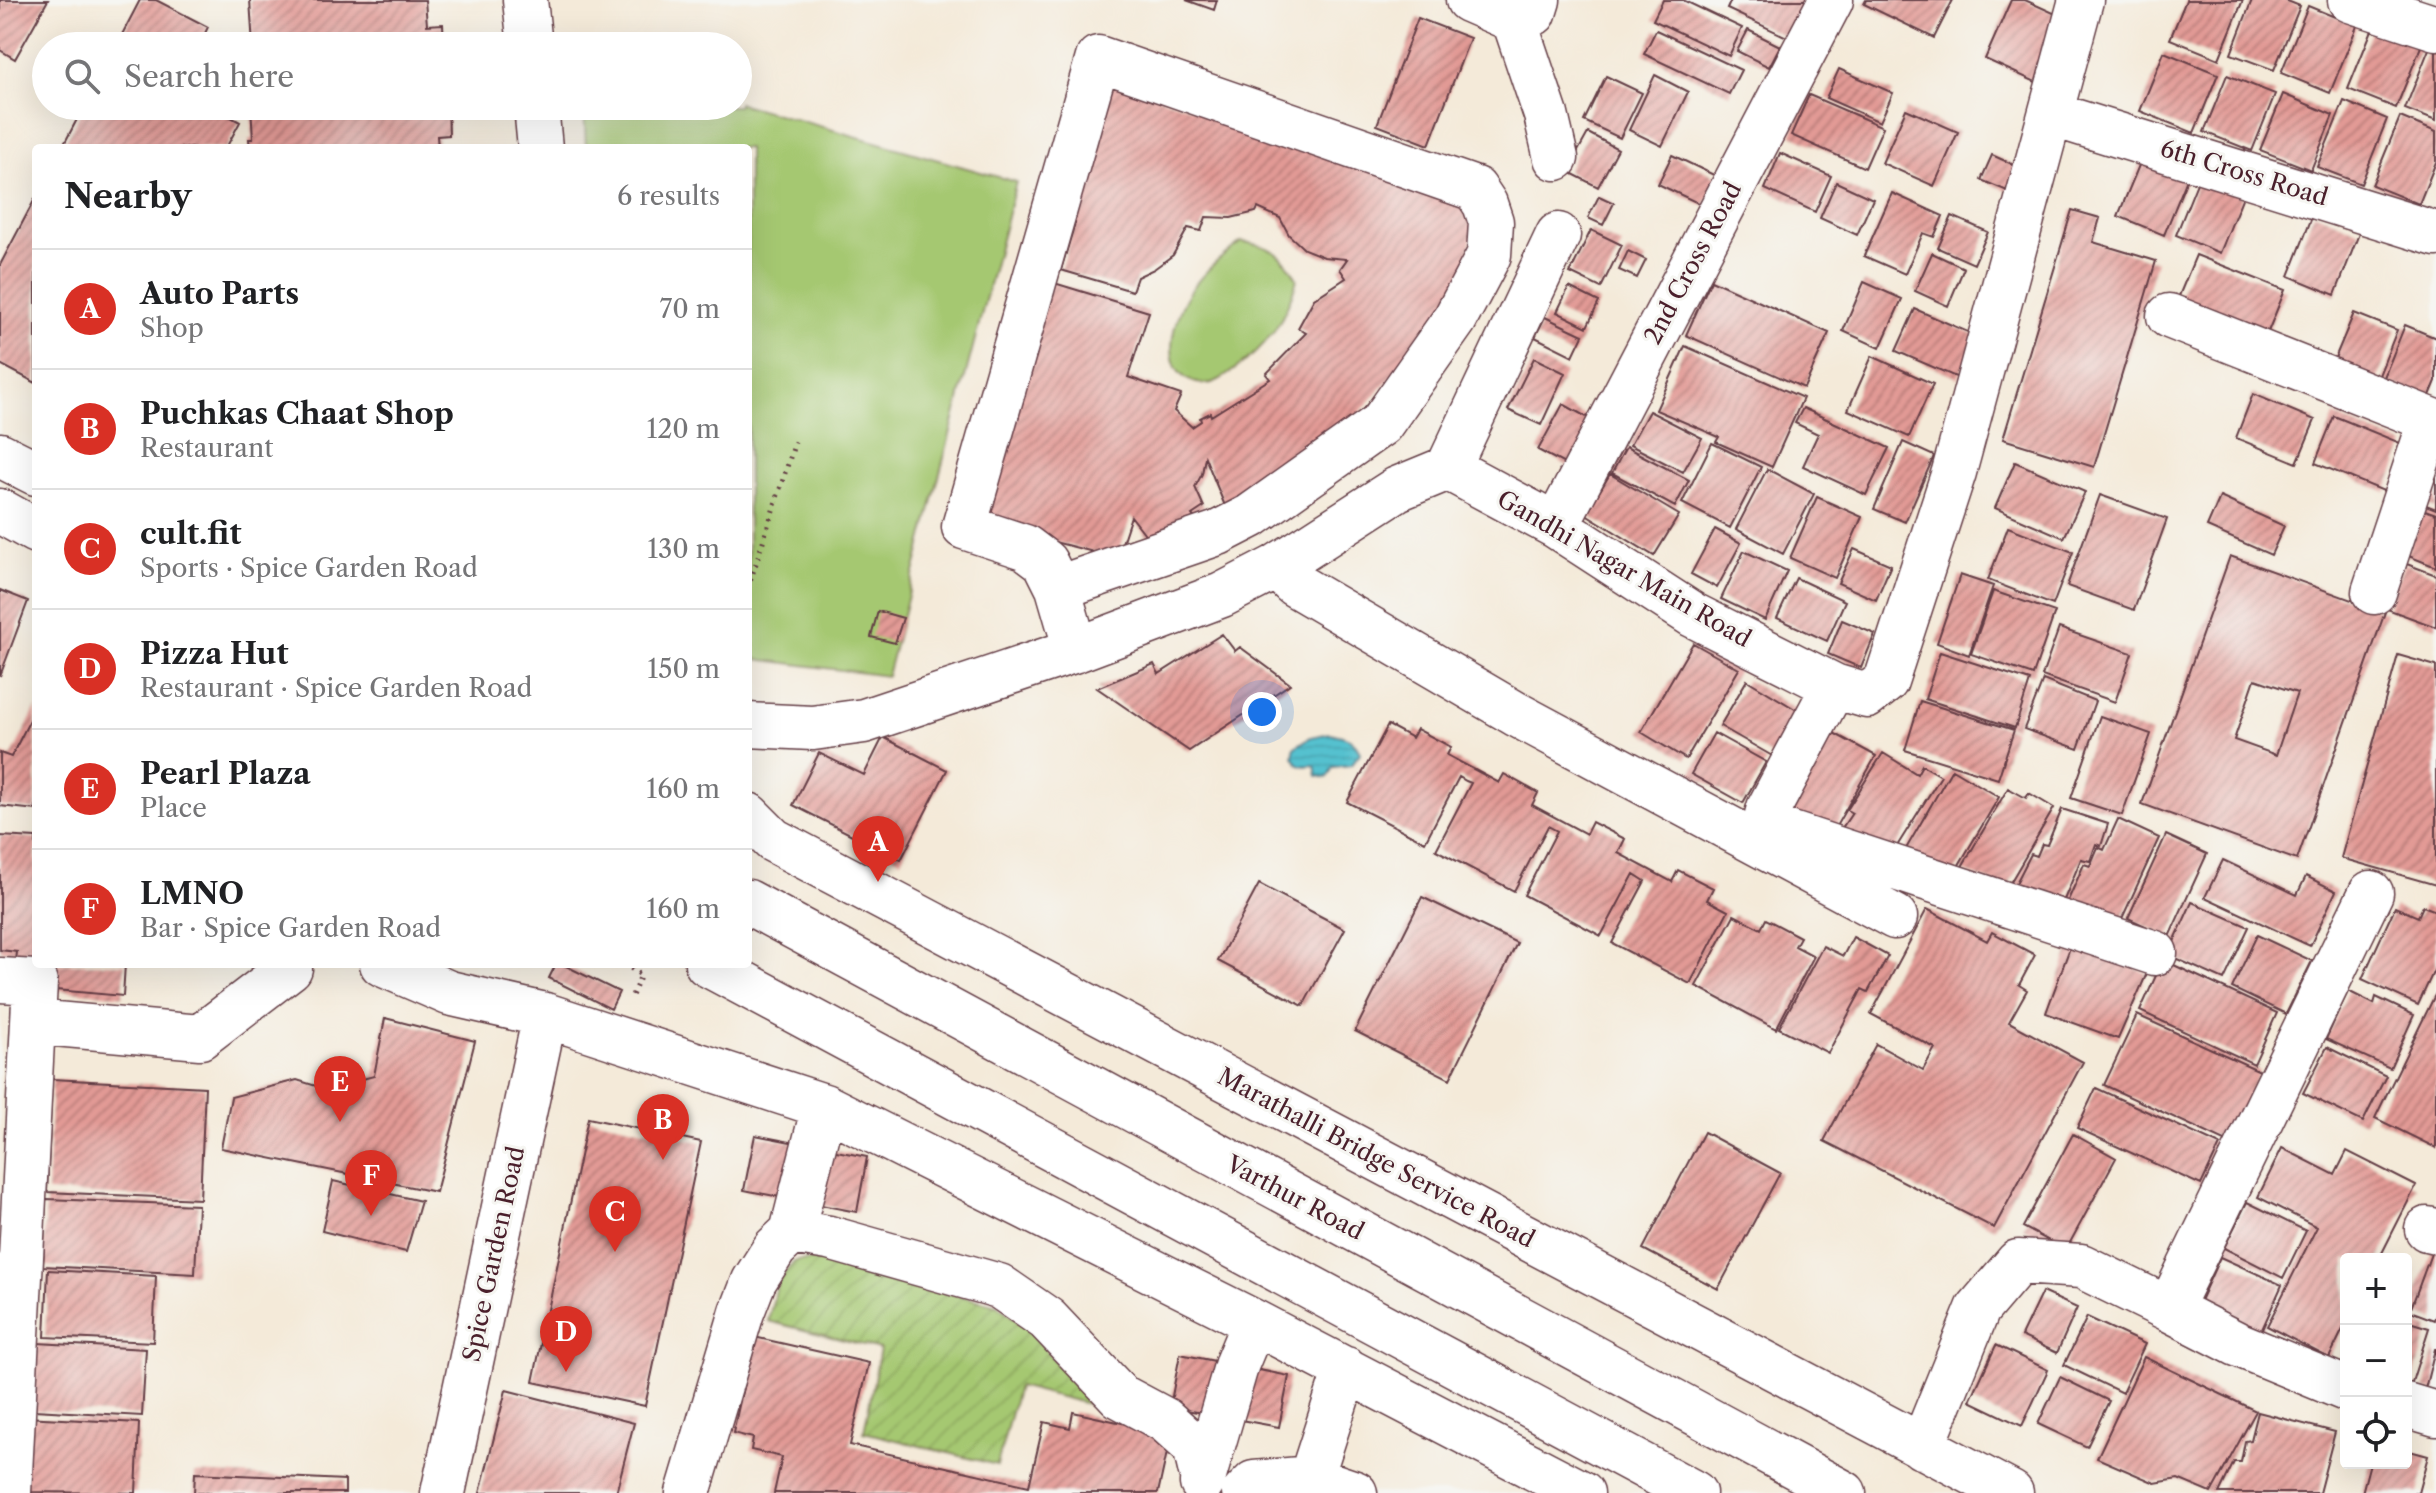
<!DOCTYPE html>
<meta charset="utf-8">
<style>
body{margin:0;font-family:"Libre Caslon Text",serif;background:#f6f6f6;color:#202124}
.controls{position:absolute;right:24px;bottom:24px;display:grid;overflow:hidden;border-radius:8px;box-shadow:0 8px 32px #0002}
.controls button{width:72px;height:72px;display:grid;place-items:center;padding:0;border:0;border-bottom:2px solid #e0e0e0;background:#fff;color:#202124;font:40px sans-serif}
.you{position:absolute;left:1262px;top:712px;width:28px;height:28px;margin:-20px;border:6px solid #fff;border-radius:50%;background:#1a73e8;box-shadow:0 0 0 12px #1a73e833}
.badge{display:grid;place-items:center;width:52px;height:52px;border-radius:50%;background:#d93025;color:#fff;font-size:26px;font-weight:700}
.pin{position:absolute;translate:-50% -66px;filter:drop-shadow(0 2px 4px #0008)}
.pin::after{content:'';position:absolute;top:42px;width:28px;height:24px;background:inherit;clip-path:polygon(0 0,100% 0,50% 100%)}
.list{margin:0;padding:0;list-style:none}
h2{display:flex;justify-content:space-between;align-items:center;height:104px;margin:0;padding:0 32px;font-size:34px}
h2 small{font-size:26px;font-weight:400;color:#757577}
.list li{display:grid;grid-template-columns:52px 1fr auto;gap:24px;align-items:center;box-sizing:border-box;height:120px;padding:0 32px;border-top:2px solid #e0e0e0}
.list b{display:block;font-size:30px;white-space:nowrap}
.list p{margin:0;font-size:26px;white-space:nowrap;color:#757577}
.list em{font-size:26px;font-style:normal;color:#757577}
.icon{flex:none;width:44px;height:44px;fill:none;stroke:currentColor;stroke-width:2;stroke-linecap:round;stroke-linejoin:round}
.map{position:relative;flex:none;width:2436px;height:1493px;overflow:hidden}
.search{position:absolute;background:#fff;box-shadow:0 8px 32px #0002;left:32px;top:32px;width:720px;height:88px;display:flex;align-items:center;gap:20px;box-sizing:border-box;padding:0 28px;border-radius:44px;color:#757577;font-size:30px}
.panel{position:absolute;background:#fff;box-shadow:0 8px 32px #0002;left:32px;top:144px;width:720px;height:824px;border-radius:8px}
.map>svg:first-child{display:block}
.grass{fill:#a5c871;stroke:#78744e;stroke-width:2}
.garden{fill:url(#garden-furrows);stroke:#78744e;stroke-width:2}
.water{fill:url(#water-rules);stroke:#50707d;stroke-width:2}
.building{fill:url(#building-hatch);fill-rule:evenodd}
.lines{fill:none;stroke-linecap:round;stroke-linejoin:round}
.minor-casing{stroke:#643d45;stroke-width:47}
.major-casing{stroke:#643d45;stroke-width:47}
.path{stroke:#643d45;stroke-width:5;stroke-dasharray:2 6;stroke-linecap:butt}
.minor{stroke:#fff;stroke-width:44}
.major{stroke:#fff;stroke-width:44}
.labels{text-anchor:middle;stroke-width:6;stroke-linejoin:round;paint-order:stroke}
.street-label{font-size:24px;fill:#4a1f2b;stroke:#f6f6f2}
</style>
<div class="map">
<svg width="2436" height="1493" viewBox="0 0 2436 1493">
<defs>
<pattern id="garden-furrows" width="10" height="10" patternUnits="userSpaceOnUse" patternTransform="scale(2)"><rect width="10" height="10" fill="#a5c871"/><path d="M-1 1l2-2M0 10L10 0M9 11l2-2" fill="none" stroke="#90ab62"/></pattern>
<pattern id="water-rules" width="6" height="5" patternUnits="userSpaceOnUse" patternTransform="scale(2)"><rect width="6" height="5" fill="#55c1cf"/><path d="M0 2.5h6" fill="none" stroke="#4ca5b2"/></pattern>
<pattern id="building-hatch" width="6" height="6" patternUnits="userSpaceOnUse" patternTransform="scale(2)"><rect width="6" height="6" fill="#e29a95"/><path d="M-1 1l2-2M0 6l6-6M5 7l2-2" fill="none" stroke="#b97d7a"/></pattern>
</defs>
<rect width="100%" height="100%" fill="#f6f6f2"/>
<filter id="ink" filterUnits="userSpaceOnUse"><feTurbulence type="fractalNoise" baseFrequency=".0125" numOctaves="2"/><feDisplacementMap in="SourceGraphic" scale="16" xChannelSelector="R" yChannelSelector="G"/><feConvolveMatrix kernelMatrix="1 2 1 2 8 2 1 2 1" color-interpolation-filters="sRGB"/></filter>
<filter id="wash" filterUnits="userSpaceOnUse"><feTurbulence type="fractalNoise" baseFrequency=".006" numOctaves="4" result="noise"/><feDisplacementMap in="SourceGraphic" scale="32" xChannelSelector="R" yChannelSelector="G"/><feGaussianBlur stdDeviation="1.8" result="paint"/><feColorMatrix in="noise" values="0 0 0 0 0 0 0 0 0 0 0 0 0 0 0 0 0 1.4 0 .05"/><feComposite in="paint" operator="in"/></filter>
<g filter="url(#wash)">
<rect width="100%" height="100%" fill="#f4ead9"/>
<!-- grass -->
<path class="grass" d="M738 103 1016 182 887 676 748 658V148H586L584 106H738Z
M1241 242C1269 244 1284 254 1297 279 1285 321 1267 348 1231 372 1224 378 1213 384 1204 384 1154 380 1173 315 1192 289 1205 270 1222 256 1241 242Z"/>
<!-- garden -->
<path class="garden" d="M815 1260 997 1305 1030 1330 1070 1380 1099 1403 1119 1412 1018 1386 997 1465 864 1432 880 1349 768 1321 779 1278 795 1261Z"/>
<!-- water -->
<path class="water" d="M1330 733C1344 736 1355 738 1360 753L1351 765 1333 767 1327 778 1317 776 1315 765C1303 766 1299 768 1293 756L1295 747 1311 737Z"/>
<g id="blocks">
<!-- building -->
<path class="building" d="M0 0H48L15 59 0 50Z
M140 0H156L208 27 199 46H116Z
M250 0H425L427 25 443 24 444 46H253Z
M1186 0H1217L1214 10Z
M1663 0H1683L1742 28 1729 56 1653 20Z
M1731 0H1806L1789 38 1727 9Z
M1866 0H1953L1934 38 1864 4Z
M2011 0H2025L2069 20 2040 84 1985 59Z
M2186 0H2243L2219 59 2170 39Z
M2252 0H2285L2300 6 2274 70 2231 54Z
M2308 6 2357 26 2330 93 2281 73Z
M1418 18 1470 38 1429 145 1377 125Z
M2374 25 2422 44 2396 108 2348 89Z
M1656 30 1741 70 1729 94 1644 54Z
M1748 30 1780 46 1769 67 1737 51Z
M2433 39 2436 41V121L2405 109Z
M2164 52 2218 74 2194 133 2140 111Z
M1839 69 1893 93 1880 122 1826 98Z
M1655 75 1688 92 1662 146 1629 130Z
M2227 75 2275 94 2252 151 2204 132Z
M1606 76 1642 93 1620 138 1584 121Z
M1109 80 1478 206 1464 277 1396 372 1347 427 1305 462 1225 506 1205 457 1202 474 1195 487 1204 507 1192 515 1197 521 1158 551 1131 516 1117 558 981 523 1051 282 1149 312 1128 377 1181 395 1174 411 1192 427 1201 421 1200 418 1210 413 1211 416 1270 379 1266 374 1306 333 1298 328 1314 299 1346 278 1340 269 1347 259 1324 257 1304 249 1289 235 1280 218 1258 208 1256 212 1231 218 1206 217 1201 231 1188 228 1173 255 1154 269 1137 277 1132 291 1061 270 1075 223 1068 221Z
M2283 94 2333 115 2311 170 2260 150Z
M1809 95 1883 127 1865 168 1791 135Z
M2344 101 2387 119 2361 184 2317 167Z
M84 106H220L218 110 240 122 226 148H62Z
M251 106H448L449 135 437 136 438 148H250L249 139H253Z
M1906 109 1958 132 1934 186 1882 163Z
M2400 117 2436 132V162L2419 204 2372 185Z
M1588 133 1618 149 1598 187 1567 171Z
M1780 153 1831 176 1815 212 1765 189Z
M2144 153 2190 172 2164 235 2118 216Z
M1672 155 1718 177 1704 206 1658 184Z
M1992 155 2023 169 2012 193 1981 180Z
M2199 178 2243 196 2220 253 2176 235Z
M1836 182 1873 199 1857 235 1820 218Z
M1892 193 1943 216 1934 237 1923 233 1905 274 1864 256Z
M1599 196 1614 203 1603 225 1588 218Z
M36 197V383L0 364V265Z
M2072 210 2100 218 2093 242 2156 261 2094 467 2003 439Z
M2314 212 2360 231 2335 295 2289 276Z
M1952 216 1988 232 1974 264 1938 248Z
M1591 230 1622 245 1601 288 1570 273Z
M1628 251 1646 260 1637 278 1619 270Z
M1932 253 1964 268 1948 306 1915 291Z
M2196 255 2285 290 2263 344 2174 308Z
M1711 280 1829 333 1804 388 1686 335Z
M1864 282 1902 299 1880 348 1843 331Z
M1569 287 1599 302 1587 327 1557 312Z
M1915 309 1977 336 1958 378 1896 351Z
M2354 313 2397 330 2374 388 2330 370Z
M1545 317 1583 335 1573 356 1535 337Z
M2405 325 2436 338V381L2429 398 2383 380Z
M1685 346 1803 398 1772 467 1716 442 1719 437 1656 410Z
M1872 356 1933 384 1909 437 1848 410Z
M1534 358 1565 373 1541 425 1508 410Z
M2253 394 2315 420 2297 463 2236 438Z
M1563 404 1594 421 1570 467 1538 450Z
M1803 408 1889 448 1866 495 1803 466 1818 434 1795 423Z
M1649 411 1702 438 1683 472 1630 445Z
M2334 416 2405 445 2386 492 2315 463Z
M1903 442 1934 456 1905 522 1874 509Z
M1712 443 1761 467 1730 528 1682 503Z
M1626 447 1689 480 1675 507 1612 473Z
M2436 453V509L2418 502Z
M2015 462 2085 492 2064 538 1995 508Z
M1767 469 1814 494 1783 554 1736 529Z
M1610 474 1679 515 1654 556 1586 514Z
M2100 495 2167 519 2134 610 2067 586Z
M1817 497 1862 517 1835 578 1790 558Z
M2220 497 2284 526 2271 555 2207 527Z
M2425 510 2436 514V567L2406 555Z
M2008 527 2073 552 2053 605 1988 580Z
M1715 529 1741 543 1717 588 1691 574Z
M1854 549 1891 565 1876 600 1838 583Z
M1744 551 1787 571 1765 620 1721 599Z
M2230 556 2385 612 2297 860 2142 804ZM2255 679 2297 693 2276 755 2234 740Z
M2404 563 2436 575V627L2387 609Z
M1960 575 1993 586 1969 655 1937 643Z
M1796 578 1845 601 1827 641 1777 618Z
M0 590 28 601 0 676Z
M1993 591 2055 612 2033 675 1971 654Z
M878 611 903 618 895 643 871 637Z
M1842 620 1875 634 1861 668 1828 654Z
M2059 628 2132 653 2115 702 2042 676Z
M1222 634 1235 651 1240 647 1290 684 1189 751 1097 688 1154 664 1159 674Z
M1693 643 1739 669 1686 759 1641 732Z
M1940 652 2030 681 2015 728 1925 699Z
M2398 655 2436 666V885L2341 858Z
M1747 680 1800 712 1774 757 1720 726Z
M2043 680 2095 701 2078 749 2024 729Z
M1920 701 2014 730 1998 779 1905 750Z
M36 708V810L0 806V753L11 757Z
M2100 716 2151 734 2122 815 2071 798Z
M1388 725 1412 738 1417 729 1451 747 1447 755 1499 783 1504 774 1538 793 1532 805 1586 834 1592 822 1625 839 1618 853 1672 882 1678 870 1713 888 1707 900 1728 911 1690 984 1612 943 1645 881 1634 874 1601 936 1524 895 1557 831 1548 826 1514 891 1436 850 1471 783 1466 781 1459 777 1425 842 1347 802Z
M1830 731 1876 756 1830 837 1784 811Z
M1714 733 1766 762 1743 803 1691 774Z
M883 737 947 770 901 860 793 805 819 753 864 775Z
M1883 753 1917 774 1922 765 1941 776 1892 854 1842 828 1852 813 1847 810Z
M1952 769 1999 797 1953 875 1903 854Z
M2008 788 2026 798 2029 793 2054 808 2007 888 1960 870Z
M2062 809 2108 824 2101 846 2096 844 2090 861 2081 859 2064 900 2046 894 2044 899 2013 889 2031 854 2037 856 2042 844 2047 845Z
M2118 819 2159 838 2120 923 2066 905 2084 864 2090 866 2098 847 2104 850Z
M2166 835 2207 854 2169 937 2128 918Z
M0 836 36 838V962L16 961 17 952 0 950Z
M2223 860 2297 895 2306 876 2336 891 2310 946 2205 897Z
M1259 884 1345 929 1303 1006 1218 961Z
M1422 897 1517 943 1450 1079 1355 1031Z
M2192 902 2249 927 2224 980 2168 955Z
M2423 906 2436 911V966L2418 1005 2362 979 2395 907 2418 917Z
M1927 909 1987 941 1992 932 2035 955 2019 985 2027 990 2009 1022 2083 1062 1994 1228 1824 1141 1876 1044 1923 1070 1935 1048 1871 1014Z
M1734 915 1761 929 1766 919 1800 937 1795 946 1814 956 1776 1029 1696 986Z
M2257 935 2312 961 2286 1014 2232 988Z
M1853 937 1888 956 1868 992 1862 989 1828 1053 1779 1028 1823 946 1843 956Z
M2071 945 2147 973 2118 1039 2046 1013Z
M2163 960 2277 1013 2254 1064 2140 1011Z
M38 964H125L123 996 56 990 57 982 37 980Z
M556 964H562L619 992 611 1009 549 978Z
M2348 991 2374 1004 2376 997 2414 1015 2390 1068 2326 1039Z
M2436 993V1148L2375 1118Z
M2137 1015 2260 1071 2227 1142 2104 1085Z
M385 1018 475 1041 436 1192 221 1148 231 1097 297 1080 348 1096 351 1082 374 1076Z
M2327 1047 2386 1076 2363 1122 2303 1093Z
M52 1079 205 1087 200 1199 47 1192Z
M2096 1088 2220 1145 2201 1185 2077 1128Z
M588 1118 701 1142 645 1406 533 1382Z
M1704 1132 1780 1173 1718 1289 1643 1249Z
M2073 1134 2116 1158 2066 1250 2023 1227Z
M755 1135 867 1157 857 1212 744 1190Z
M2282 1148 2335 1175 2347 1151 2416 1186 2379 1259H2346V1323L2329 1358 2267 1326 2317 1227 2258 1197Z
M333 1181 421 1201 406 1252 322 1231Z
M46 1199 198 1205 195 1274 43 1266Z
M2247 1202 2306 1231 2283 1278 2224 1248Z
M2436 1240V1315L2434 1320 2410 1311Z
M2220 1257 2282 1285 2255 1345 2193 1316Z
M48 1270 156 1276 153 1342 45 1337Z
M2042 1292 2077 1308 2057 1353 2021 1336Z
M2087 1317 2145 1344 2122 1393 2064 1365Z
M2406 1321 2429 1328 2407 1398H2406Z
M754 1337 869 1363 850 1445 1029 1486 1044 1422 1070 1428 1073 1412 1171 1434 1158 1493H774L782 1457 751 1450 753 1438 733 1433Z
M37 1343 146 1349 142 1416 34 1410Z
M1996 1345 2048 1370 2022 1426 1970 1401Z
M2435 1349H2436V1392L2425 1389Z
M1180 1354 1289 1376 1279 1427 1170 1407Z
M2144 1357 2256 1411 2211 1493 2178 1479 2155 1483 2097 1458Z
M2060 1377 2109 1401 2087 1447 2038 1424Z
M506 1390 634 1423 616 1493H480Z
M2258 1412 2335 1432 2319 1493H2219L2234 1462H2241L2245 1441 2251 1440Z
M24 1417 139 1423 136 1493 21 1492Z
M2406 1450 2428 1456 2418 1493H2362L2370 1463H2406Z
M195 1473 345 1480V1493H194Z"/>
</g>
</g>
<g filter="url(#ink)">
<use href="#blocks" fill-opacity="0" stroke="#643d45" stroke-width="2"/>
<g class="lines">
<defs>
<path id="minor" d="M525 0 530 46
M1468 0 1514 20 1534 13 1538 0
M2350 0 2436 28
M1514 20 1546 115 1556 158
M536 106 540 148
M2051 114 2436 234
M2169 316 2436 422
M1448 468 1558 235
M1556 526 1831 0
M1276 567 1294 584 1516 714 1895 917
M1058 588 1045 562 1025 547 964 527 1098 58 1475 189 1485 204 1491 222 1489 255 1455 319 1381 424 1251 516 1218 533 1058 588 1076 650
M2374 592 2431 420
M1834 686 1769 808 1767 815 1773 828 2155 953
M748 725 813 728 864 721 1076 650 1222 595 1276 567 1397 489 1448 468 1556 526 1693 615 1834 686 1867 696 1886 681 1954 472 2081 0
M748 815 773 840 2011 1493
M382 964 449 993 545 1015 824 1106 1254 1322 1582 1493
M0 980 35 982 9 1493
M33 1022 200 1037 290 968
M2427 1229 2436 1231
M792 1232 829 1238 999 1286 1047 1319 1120 1396 1165 1420 1195 1447 1203 1481
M2346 1389 2237 1344 2169 1309 2371 893
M2406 1405 2436 1414
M1922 1447 1978 1309 2018 1262 2081 1266 2169 1309
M1311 1478 1346 1369
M1202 1483 1237 1363 1254 1322
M443 1493 545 1015
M688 1493 742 1312 754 1281 775 1248 792 1232 824 1106
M1244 1493 1254 1483 1311 1478 1355 1493"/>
<path id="major" d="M0 455 36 473
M0 511 36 531
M748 902 1844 1493
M707 964 1694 1493"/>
</defs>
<!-- minor casing -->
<use href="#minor" class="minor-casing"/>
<!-- major casing -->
<use href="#major" class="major-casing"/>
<!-- path -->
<path class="path" d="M748 588 796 439
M624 964 641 975 631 998"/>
<!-- minor -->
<use href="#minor" class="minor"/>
<!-- major -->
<use href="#major" class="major"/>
</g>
</g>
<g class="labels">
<!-- street labels -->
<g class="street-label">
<text transform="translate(2244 173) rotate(17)" y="8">6th Cross Road</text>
<text transform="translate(1693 263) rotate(-62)" y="8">2nd Cross Road</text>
<text transform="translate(1624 569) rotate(30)" y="8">Gandhi Nagar Main Road</text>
<text transform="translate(1376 1158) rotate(28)" y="8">Marathalli Bridge Service Road</text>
<text transform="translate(1295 1198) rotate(28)" y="8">Varthur Road</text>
<text transform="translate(494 1254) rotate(-78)" y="8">Spice Garden Road</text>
</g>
</g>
</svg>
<div class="controls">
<button>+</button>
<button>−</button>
<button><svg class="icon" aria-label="locate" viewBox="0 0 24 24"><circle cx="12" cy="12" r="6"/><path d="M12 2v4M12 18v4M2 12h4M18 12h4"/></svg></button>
</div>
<div class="you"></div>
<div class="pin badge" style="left:878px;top:882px">A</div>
<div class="pin badge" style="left:663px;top:1160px">B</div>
<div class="pin badge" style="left:615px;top:1252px">C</div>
<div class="pin badge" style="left:566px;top:1372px">D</div>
<div class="pin badge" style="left:340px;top:1122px">E</div>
<div class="pin badge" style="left:371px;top:1216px">F</div>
<div class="search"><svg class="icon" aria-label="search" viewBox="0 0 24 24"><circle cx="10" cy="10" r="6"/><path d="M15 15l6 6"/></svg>Search here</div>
<section class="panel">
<h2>Nearby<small>6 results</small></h2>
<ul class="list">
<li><span class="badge">A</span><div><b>Auto Parts</b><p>Shop</p></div><em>70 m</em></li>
<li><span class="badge">B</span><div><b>Puchkas Chaat Shop</b><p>Restaurant</p></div><em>120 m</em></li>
<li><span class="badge">C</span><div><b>cult.fit</b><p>Sports · Spice Garden Road</p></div><em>130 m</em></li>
<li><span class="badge">D</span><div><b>Pizza Hut</b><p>Restaurant · Spice Garden Road</p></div><em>150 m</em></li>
<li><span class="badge">E</span><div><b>Pearl Plaza</b><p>Place</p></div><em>160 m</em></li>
<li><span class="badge">F</span><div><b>LMNO</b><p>Bar · Spice Garden Road</p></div><em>160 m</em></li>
</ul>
</section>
</div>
